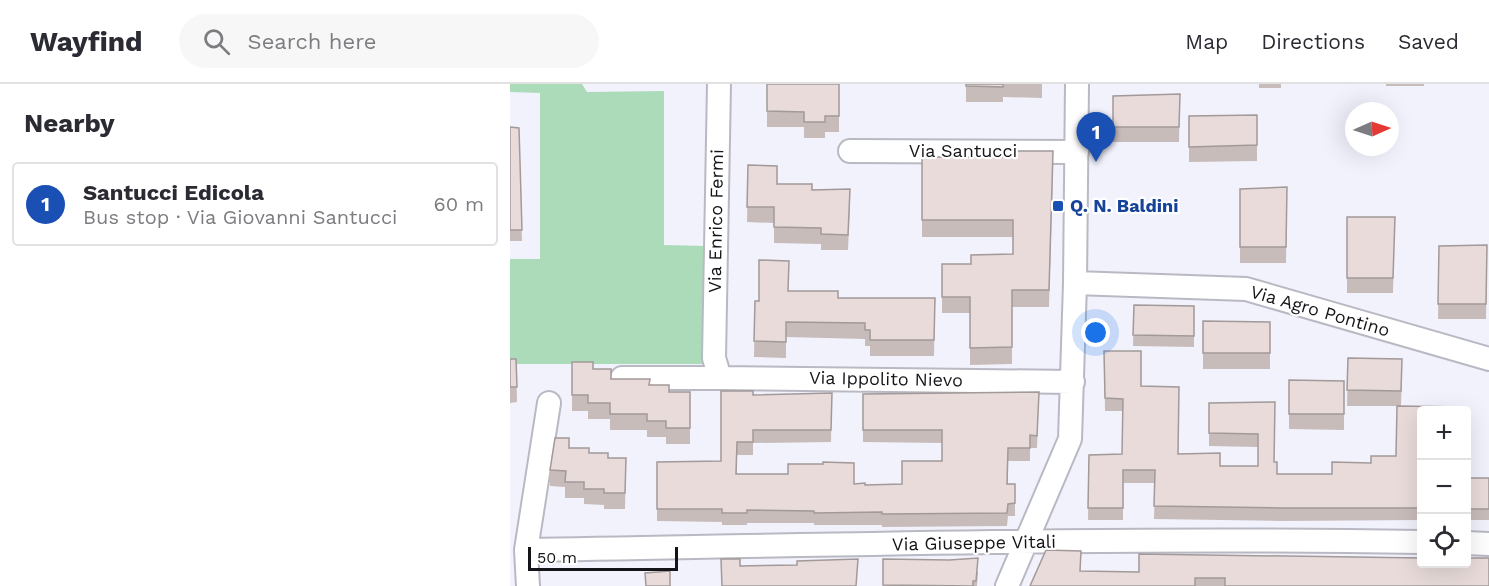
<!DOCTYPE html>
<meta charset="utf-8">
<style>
body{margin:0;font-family:"Work Sans",sans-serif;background:#f7f7f7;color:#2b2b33}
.controls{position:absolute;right:18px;bottom:18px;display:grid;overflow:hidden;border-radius:6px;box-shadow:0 6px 24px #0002}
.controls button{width:54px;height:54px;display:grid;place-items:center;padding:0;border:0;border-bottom:2px solid #e1e1e2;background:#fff;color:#2b2b33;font:30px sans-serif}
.compass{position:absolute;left:835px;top:18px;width:54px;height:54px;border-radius:50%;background:#fff;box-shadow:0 6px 24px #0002;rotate:87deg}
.scale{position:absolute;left:18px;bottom:15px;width:150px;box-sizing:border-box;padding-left:6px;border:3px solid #141418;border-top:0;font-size:16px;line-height:21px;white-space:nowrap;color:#141418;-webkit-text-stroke:4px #fff;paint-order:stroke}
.you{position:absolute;left:586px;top:249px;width:21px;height:21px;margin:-15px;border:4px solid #fff;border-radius:50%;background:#1a73e8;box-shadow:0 0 0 9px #1a73e833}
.badge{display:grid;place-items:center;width:39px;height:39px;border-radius:50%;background:#111827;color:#fff;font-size:20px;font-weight:700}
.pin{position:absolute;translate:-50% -50px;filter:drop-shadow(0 2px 3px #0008)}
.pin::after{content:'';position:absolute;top:32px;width:21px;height:18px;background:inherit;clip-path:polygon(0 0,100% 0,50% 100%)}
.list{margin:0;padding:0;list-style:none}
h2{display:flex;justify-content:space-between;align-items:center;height:78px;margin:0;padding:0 24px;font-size:26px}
h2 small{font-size:20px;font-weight:400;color:#7c7c81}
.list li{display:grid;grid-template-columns:39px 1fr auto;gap:18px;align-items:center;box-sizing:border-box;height:84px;margin:0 12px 12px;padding:0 12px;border:2px solid #e1e1e2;border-radius:6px}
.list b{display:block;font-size:22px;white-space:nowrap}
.list p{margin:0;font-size:20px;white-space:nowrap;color:#7c7c81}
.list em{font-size:20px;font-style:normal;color:#7c7c81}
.icon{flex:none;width:33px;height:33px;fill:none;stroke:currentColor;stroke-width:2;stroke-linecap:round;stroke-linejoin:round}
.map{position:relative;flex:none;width:979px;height:502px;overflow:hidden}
header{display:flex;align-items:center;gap:36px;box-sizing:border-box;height:84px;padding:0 30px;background:#fff;border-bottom:2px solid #e1e1e2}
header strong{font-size:28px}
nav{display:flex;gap:33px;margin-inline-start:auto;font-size:21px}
.search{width:420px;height:54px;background:#f7f7f7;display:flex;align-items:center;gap:15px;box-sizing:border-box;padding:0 21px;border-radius:33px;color:#7c7c81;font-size:22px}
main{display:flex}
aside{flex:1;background:#fff}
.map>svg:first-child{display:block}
.green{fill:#acdbba}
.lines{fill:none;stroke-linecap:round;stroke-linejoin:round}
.street-casing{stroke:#b9b9c3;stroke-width:26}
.street{stroke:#fff;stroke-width:22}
.wall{fill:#c8bcbb}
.building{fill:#e8dbda;stroke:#a29999;stroke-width:1.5}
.transit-dot{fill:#1a4fb4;stroke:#fff;stroke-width:2}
.labels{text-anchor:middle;stroke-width:4.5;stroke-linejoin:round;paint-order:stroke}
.street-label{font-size:18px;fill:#141418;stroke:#fff}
.transit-label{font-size:18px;font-weight:bold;fill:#164399;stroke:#fff;text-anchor:start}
</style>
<header>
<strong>Wayfind</strong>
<div class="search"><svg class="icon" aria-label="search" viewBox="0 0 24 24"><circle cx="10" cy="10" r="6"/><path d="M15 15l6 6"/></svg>Search here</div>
<nav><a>Map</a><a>Directions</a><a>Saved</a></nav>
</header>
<main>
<aside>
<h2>Nearby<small></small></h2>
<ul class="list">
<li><span class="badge" style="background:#1a4fb4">1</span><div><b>Santucci Edicola</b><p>Bus stop · Via Giovanni Santucci</p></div><em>60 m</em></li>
</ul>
</aside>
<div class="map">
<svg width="979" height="502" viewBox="0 0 979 502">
<rect width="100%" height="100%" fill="#f2f2fd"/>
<!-- green -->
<path class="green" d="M0 0H72L77 8 154 7V161L195 162 193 280H0V175H30V9L0 8Z"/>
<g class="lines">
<defs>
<path id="street" d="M209 0 204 274 210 294 563 298
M340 67 567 68
M565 199 736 205 979 275
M112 294H210
M956 459 979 460
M16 466C315 461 613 453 912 458
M18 502 16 466 39 319
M497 502 560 355 565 199 567 0"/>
</defs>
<!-- street casing -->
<use href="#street" class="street-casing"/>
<!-- street -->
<use href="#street" class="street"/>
</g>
<!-- wall -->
<path class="wall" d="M257 0H329V48H315V54H294V43H257Z
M456 0H532V14L493 13V18H456Z
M749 0H771V4H749Z
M876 0H914V2H876Z
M670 10 669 58H603V12Z
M747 31V77L679 78V32Z
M0 43 9 44 12 157H0Z
M412 73 543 84 539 223H502V280L460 281V229H432V180H461L503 170V153H412Z
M238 81 267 100 302 106 340 121 338 166H311V160L264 159V139L237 138Z
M777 103 776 179H730V105Z
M837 133H885L883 209H837Z
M977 161 976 235H928L929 162Z
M278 207 328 214H425L424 272H360V262H355V255L276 253V274L244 273 245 217H249Z
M624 221 684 222V263L623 262Z
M693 237 760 238V285H693Z
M594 267 631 302 668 370 710 382H748V363L699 362V319L765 318 764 378 767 390H822L861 379 886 372 887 322H837L838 274 892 291 891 322 912 327V436L771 437 644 435 645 399H613V436H578L579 371 612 370V327H595Z
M0 275H6L7 318 0 319Z
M62 278 83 285 101 295 139 301 159 308H180V360H156V353H137V346H100V335H78V327H62Z
M779 296 834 297V346L779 345Z
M529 308 527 364H520V377H498V400H505V432H498L497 442 372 443V441H304V439H237V441H212V438L147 437V378L211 377 243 311 322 309 321 358 243 359V371H227V390L355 401 392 400 432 377V359L353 358V310Z
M59 364 98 374H116L115 425H94V421L74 420V414H55V403L40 402V386Z
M957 394H979V436H957Z
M373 475 468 488 467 502H373Z
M571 487 979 502H520Z"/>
<!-- building -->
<path class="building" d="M257 0H329V32H315V38H294V28L257 27Z
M456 0H493V3L456 2Z
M670 10 669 43H603V12Z
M747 31V61L679 63V32Z
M0 43 9 44 12 146H0Z
M503 67H543L539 206H502V263L460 264V213H432V180H461V171L503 170V136H412V73H503Z
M238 81 267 82V100H302V106L340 105 338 151 311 150V144L264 143V123H237Z
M777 103 776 163H730V105Z
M837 133H885L883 194H837Z
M977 161 976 220H928L929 162Z
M249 176 279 177 278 207H328V214H425L424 256H360V246H355V239L276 238V258L244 257 245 217H249Z
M624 221 684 222V252L623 251Z
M693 237 760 238V269H693Z
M594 267H631V302L669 303 668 370 710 369V382H748V350L699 349V319L765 318 764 378H767V390H822V378L861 379V372H886L887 322 954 323 953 327H912V424H771L644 422 645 386H613V424H578L579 371 612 370 613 315 595 314Z
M838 274 892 275 891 307 837 306Z
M0 275H6L7 303H0Z
M62 278H83V285H101V295H140L139 301H159V308H180V344H156V337H137V330H100V319H78V311H62Z
M779 296 834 297V330H779Z
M211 307H243V311L322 309 321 346H243V358H227L226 390H278V380H313V378L344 379V400L355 399V401L392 400V377H432V346H353V310L529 308 527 352 520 351V364H498L497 400H505V419L498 420 497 429 372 430V428L304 429V427L237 426V429H212V425H147V378L211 377Z
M45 354H59V364H79V369H98V374H116L115 409H94V405H74V398H55L56 387 40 386Z
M957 394H979V425H957Z
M536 466 571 467 570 487 629 488V470L912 474V480H957V474H979V502H715V494H685V502H520Z
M468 474 466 497H463V502L373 501V475L439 476Z
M211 475H230V482L287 481V477L348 475 346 502H212Z
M160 487V502H136L135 489Z"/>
<!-- markers -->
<rect class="transit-dot" x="542" y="116" width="12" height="12" rx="3"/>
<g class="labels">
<!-- street labels -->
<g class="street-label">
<text x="453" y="73">Via Santucci</text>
<text transform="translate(206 137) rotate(-89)" y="6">Via Enrico Fermi</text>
<text transform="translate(810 227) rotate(16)" y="6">Via Agro Pontino</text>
<text transform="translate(376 295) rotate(1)" y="6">Via Ippolito Nievo</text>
<text transform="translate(464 459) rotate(-1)" y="6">Via Giuseppe Vitali</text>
</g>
<!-- transit labels -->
<g class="transit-label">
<text x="560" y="128">Q. N. Baldini</text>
</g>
</g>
</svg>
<div class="controls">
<button>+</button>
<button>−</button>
<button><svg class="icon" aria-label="locate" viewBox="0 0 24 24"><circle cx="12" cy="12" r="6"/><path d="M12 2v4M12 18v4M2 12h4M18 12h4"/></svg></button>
</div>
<svg class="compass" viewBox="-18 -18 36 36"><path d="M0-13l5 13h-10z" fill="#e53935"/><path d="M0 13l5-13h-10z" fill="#7c7c81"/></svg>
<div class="scale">50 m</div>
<div class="you"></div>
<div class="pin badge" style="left:586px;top:78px;background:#1a4fb4">1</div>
</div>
</main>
